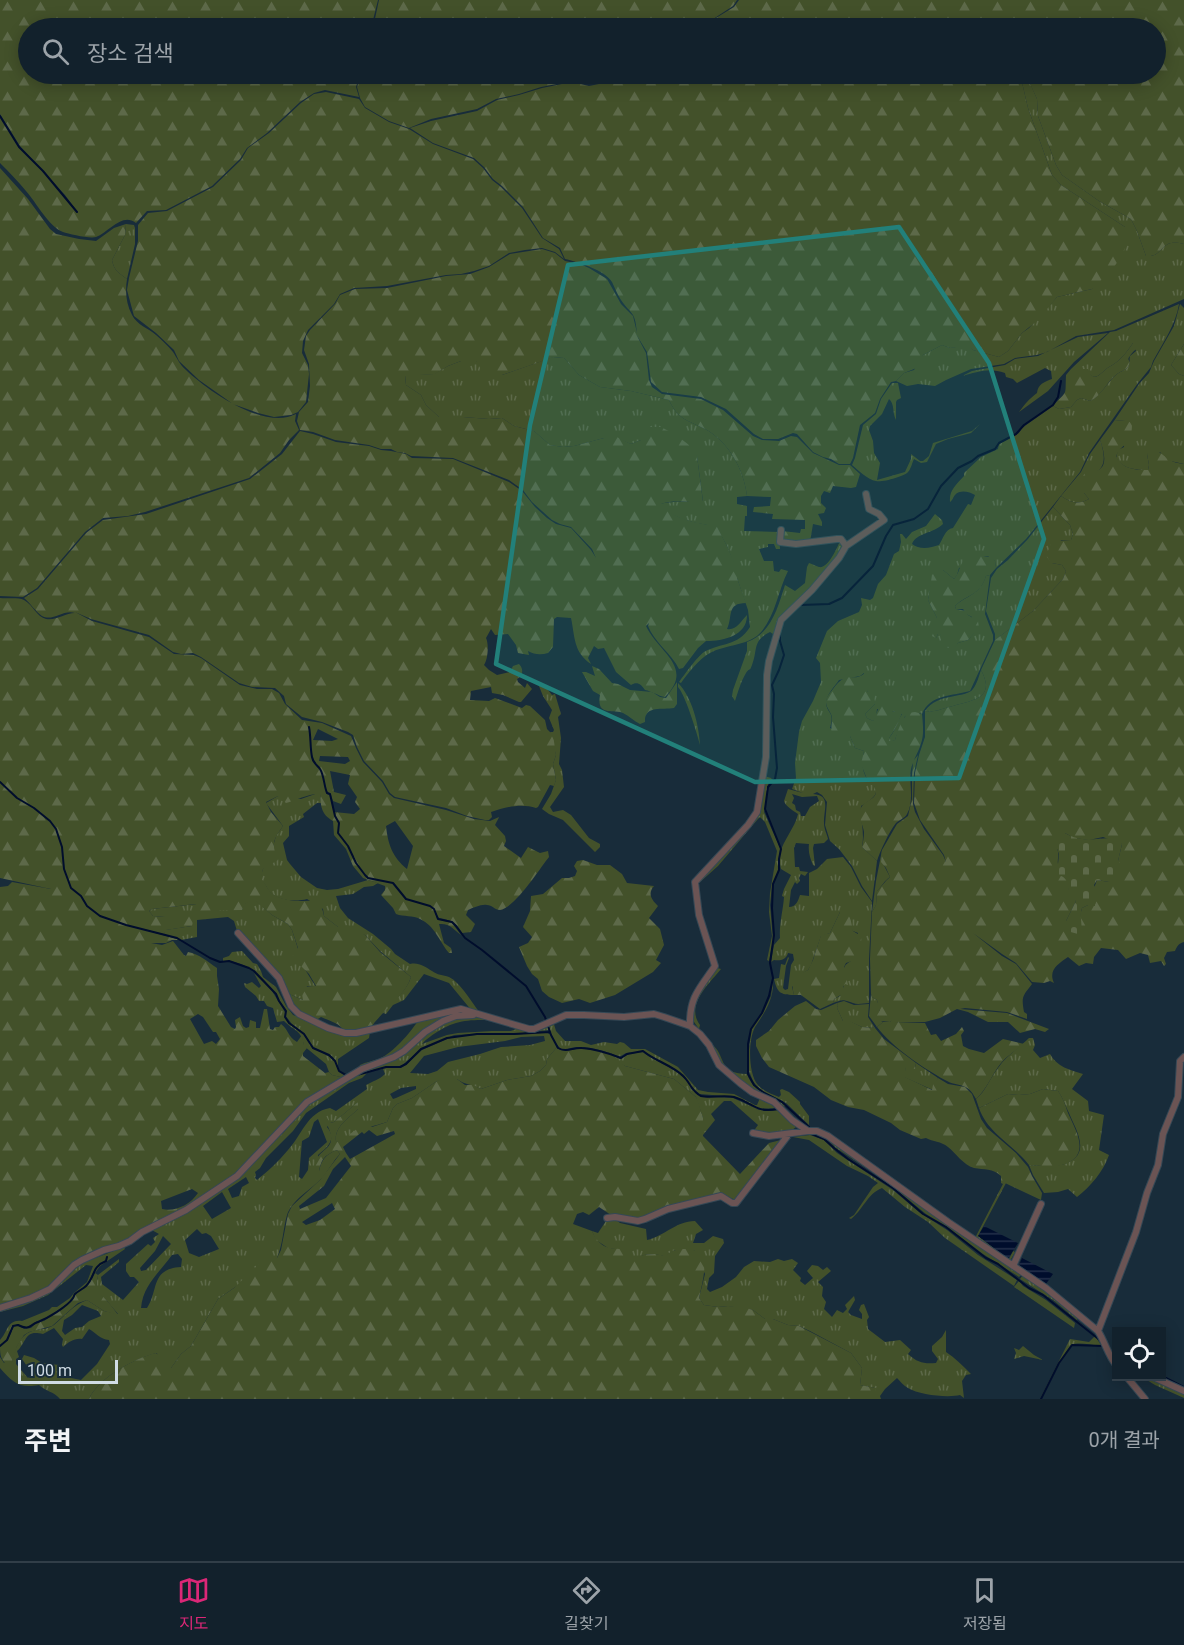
<!DOCTYPE html>
<html lang="ko">
<meta charset="utf-8">
<style>
body{margin:0;font-family:Roboto,"Noto Sans KR",sans-serif;background:#1f2e38;color:#f1f3f6}
.controls{position:absolute;right:18px;bottom:18px;display:grid;overflow:hidden;border-radius:0px;box-shadow:0 3px 15px #0003}
.controls button{width:54px;height:54px;display:grid;place-items:center;padding:0;border:0;border-bottom:2px solid #313e48;background:#12212c;color:#f1f3f6;font:30px sans-serif}
.scale{position:absolute;left:18px;bottom:15px;width:100px;box-sizing:border-box;padding-left:6px;border:3px solid #d0dce5;border-top:0;font-size:16px;line-height:21px;white-space:nowrap;color:#d0dce5;-webkit-text-stroke:4px #182c3a;paint-order:stroke}
.list{margin:0;padding:0;list-style:none}
h2{display:flex;justify-content:space-between;align-items:center;height:78px;margin:0;padding:0 24px;font-size:26px}
h2 small{font-size:20px;font-weight:400;color:#9ca3a9}
.icon{flex:none;width:33px;height:33px;fill:none;stroke:currentColor;stroke-width:2;stroke-linecap:round;stroke-linejoin:round}
.map{position:relative;flex:none;width:1184px;height:1399px;overflow:hidden}
.search{position:absolute;background:#12212c;box-shadow:0 3px 15px #0003;left:18px;right:18px;top:18px;height:66px;display:flex;align-items:center;gap:15px;box-sizing:border-box;padding:0 21px;border-radius:33px;color:#9ca3a9;font-size:22px}
.sheet{height:162px;background:#12212c}
nav{display:flex;justify-content:space-around;align-items:center;box-sizing:border-box;height:84px;border-top:2px solid #313e48;background:#12212c;font-size:16px;color:#9ca3a9}
nav a{display:grid;justify-items:center;gap:3px}
nav .on{color:#db2777}
.map>svg:first-child{display:block}
.grass{fill:url(#grass-tufts);fill-rule:evenodd}
.forest{fill:url(#forest-firs);fill-rule:evenodd}
.cemetery{fill:url(#cemetery-stones)}
.water{fill:url(#water-rules)}
.lines{fill:none;stroke-linecap:round;stroke-linejoin:round}
.stream{stroke:#000d2c;stroke-width:2}
.street-casing{stroke:#354855;stroke-width:8}
.street{stroke:#6b5454;stroke-width:6}
.marked{fill:#22807a;fill-opacity:0.2;stroke:#22807a;stroke-width:4.5;stroke-linejoin:round}
</style>
<div class="map">
<svg width="1184" height="1399" viewBox="0 0 1184 1399">
<defs>
<pattern id="grass-tufts" width="24" height="20" patternUnits="userSpaceOnUse" patternTransform="scale(1.5)"><rect width="24" height="20" fill="#43512a"/><path d="M3 7l-1-3M5 7V3M7 7l1-3M15 17l-1-3M17 17v-4M19 17l1-3" fill="none" stroke="#5d6949"/></pattern>
<pattern id="forest-firs" width="22" height="20" patternUnits="userSpaceOnUse" patternTransform="scale(1.5)"><rect width="22" height="20" fill="#43512a"/><path d="M5 1l3.5 6h-7zM16 11l3.5 6h-7z" fill="#5d6949"/></pattern>
<pattern id="cemetery-stones" width="16" height="16" patternUnits="userSpaceOnUse" patternTransform="scale(1.5)"><rect width="16" height="16" fill="#43512a"/><path d="M2 7V4a2 2 0 0 1 4 0v3zM10 15v-3a2 2 0 0 1 4 0v3z" fill="#5d6949"/></pattern>
<pattern id="water-rules" width="6" height="5" patternUnits="userSpaceOnUse" patternTransform="scale(1.5)"><rect width="6" height="5" fill="#000d2c"/><path d="M0 2.5h6" fill="none" stroke="#24304a"/></pattern>
</defs>
<rect width="100%" height="100%" fill="#182c3a"/>
<!-- grass -->
<path class="grass" d="M1020 74H1026L1037 99 1038 116 1056 165 1062 175 1099 201 1131 219 1137 231 1146 256C1159 257 1159 249 1168 244 1173 242 1179 243 1184 244V299L1114 330 1076 336 1047 352 1037 355 1015 358 1004 364 971 369 946 380 935 386 918 384 907 386 896 381 904 373 914 370 923 355 942 345 950 348 969 345 973 350 999 357 1008 351 1022 333 1029 328 1057 297 1092 289 1125 227 1061 185 1052 175 1028 108Z
M126 224 134 225 135 228V244L127 279C119 273 114 271 112 260L125 235Z
M1179 304C1176 324 1163 343 1153 361L1151 367 1138 383 1089 453 1080 472 1026 539 996 568 995 561 988 556H985L959 568 957 575 954 579 943 570 933 575 928 600 937 618 934 631 936 638 938 634H940L948 648H954L958 643 968 640 974 633 972 617 968 615 963 609H956L955 606C967 595 980 595 986 576L990 575 985 614 993 635V641L970 691C953 696 930 694 922 714L920 713 905 716C903 724 897 732 895 740L889 742V738C895 732 897 722 902 714L892 711 877 709 876 717 873 721 867 718 865 714 875 704 870 693 867 691 868 687 864 673 860 676 839 680C835 686 826 695 826 703 827 715 835 710 830 728L846 736H850L855 748 864 751C862 761 861 771 868 780 871 785 872 782 875 787 880 796 867 802 861 806 860 820 865 832 862 847L877 861 872 901 862 886 852 866 839 849 830 841 825 825 827 802 822 795 817 792 813 794C832 795 823 811 824 823 824 829 827 834 828 839L824 843 814 844 813 848 815 866 813 865C810 858 808 852 809 844L796 843 794 848 795 867H799L800 871 808 872 805 876 801 874 799 878 800 881 797 884 795 882 791 890 789 907C796 907 798 901 800 895L809 896V873L817 869 827 859 843 857 851 867 861 887 872 902 869 959V1003C864 1003 858 1005 853 1003 842 1000 846 999 833 1003L834 999 840 996C841 992 843 989 844 985 847 975 838 968 851 961L858 933 853 931 840 912 830 933 821 936 811 965 808 970 803 973 792 987 794 995C780 995 777 992 774 979L779 978 781 964 785 965 788 957 789 958 786 966 783 988 785 990 788 989 791 965 794 960 793 954 788 953C786 960 780 961 774 960L771 962 774 945 780 938C779 924 783 911 784 897L782 896 784 889 791 875 781 869C780 865 779 859 780 854 783 840 795 828 798 814 794 811 785 806 784 801L788 789 803 793 792 789 796 778 795 763 799 732 802 721 813 701 821 682 820 663 816 658 827 631 838 621 859 612 862 605 861 598 870 600 873 598 878 584 886 575 894 554 899 551 901 542 900 534H902L906 539 912 532 926 526 935 514 942 520 943 524C934 533 916 533 912 544 919 550 931 548 939 545 943 539 945 529 953 528L968 504 971 505 975 495C970 492 960 489 955 495 953 497 953 500 950 502 949 490 956 485 964 476V473L981 457 998 449 999 444 1019 433 1022 428 1053 406 1059 409 1071 407 1077 400 1081 398 1090 401C1101 396 1108 381 1117 374 1121 371 1127 370 1129 365 1130 362 1129 359 1130 356L1136 351 1133 343C1126 353 1120 361 1109 367 1101 372 1094 385 1087 369H1071L1110 332 1116 331ZM792 794 802 797 817 796 819 801 810 807 805 816H801L800 812 796 810 795 805 792 803 794 798Z
M1180 304 1184 308V344L1171 365 1179 374 1184 376V464L1166 460 1160 452 1147 454 1149 465 1148 470C1136 470 1123 469 1116 458L1118 450 1124 447 1125 420 1114 421 1139 384 1149 373 1154 361 1174 326Z
M1108 333 1074 362 1048 391 1019 412C1025 404 1029 399 1037 393 1038 384 1044 382 1052 379L1051 371 1045 368 1017 383 1013 379 1006 377 1005 373C989 367 977 372 962 376L972 371 1005 365 1015 359 1038 356 1078 337Z
M553 357 564 358 579 375 600 387 631 391 669 400C678 420 688 420 705 429 729 442 744 470 747 496L737 497V504L747 506V516H745L744 531 779 532 780 549H776L774 544H768V547L759 549 764 561H773L774 571 779 572 781 569 788 571C778 591 776 613 762 631 750 646 726 644 710 653 699 659 688 673 681 683L679 682C685 674 697 657 704 652 722 642 737 647 750 627L748 610 737 578 736 569 727 546 716 526C698 524 671 519 660 504 675 500 688 503 703 501L697 456 641 440 631 444 617 438H604L574 446 563 447 550 445 534 431 514 426 502 418 489 419 463 417H439L426 405 421 395 406 385 405 375 434 374 448 366 461 361H476L502 375Z
M892 383H898L901 398 897 400 896 402V420C892 413 895 404 889 399L882 414 870 426 869 430 873 441 874 453 880 463 877 480 905 472 911 459V454L920 461H923L929 456 933 443 972 431 980 424 971 433 948 439 936 444 927 462 921 463 914 459C912 463 911 469 908 472 905 476 881 483 876 481 868 480 858 470 852 465L855 458 863 425 876 414 881 399Z
M1100 440C1104 452 1108 467 1094 473L1084 493 1089 499C1078 505 1071 503 1061 496L1081 472 1090 454Z
M1053 507 1070 525 1073 534 1071 540H1061L1052 563 1062 565 1066 571 1063 579 1033 611 995 640V634L986 611 991 578 997 569 1008 560 1028 539Z
M840 541 843 546 842 549 811 589 780 619 776 636 770 632C752 641 758 650 752 665 749 673 751 666 746 673 741 681 738 692 735 701L732 696 733 690 747 651V642C771 634 778 607 785 585L795 591 805 583 807 567 809 563C813 564 815 566 819 567 828 569 837 548 840 541Z
M981 670C996 698 974 700 953 706 943 708 935 713 925 711 938 692 966 699 973 689 977 684 979 676 981 670Z
M678 683C692 697 699 725 700 745 697 733 685 694 678 687Z
M542 685 545 686 552 695 555 694 561 714 558 717 561 738 559 764 562 770 564 787 550 807 553 812 563 810 571 815 589 838 600 844V847L595 852 563 820 549 814 542 809 551 794 556 780 553 764 556 755 553 743V738L550 732H553L554 730 549 718 552 710 543 696 539 686Z
M305 760 307 762 306 765 314 774V778L311 780 299 774Z
M764 776 771 778 773 781 769 782 767 787V797L764 812 780 848 778 872 772 886 770 905 773 940 769 961 767 960 772 936 769 912 770 893 777 851 765 822 760 817 758 819 718 866 699 883 700 878 715 865 750 825Z
M318 793 320 794 321 803H317L303 814 304 817 289 826V836L283 843 287 860 290 864 301 877 317 888 327 890 338 889 368 880 378 883 373 886 364 887 353 894 336 896 340 908 348 918 373 934 391 949 395 954 410 964C419 962 425 967 432 971 437 975 443 975 449 977 460 982 473 1004 480 1013L472 1011 449 983 424 974 404 1000 393 1005 386 1014 383 1013C393 1001 407 991 411 977L380 951 365 935 338 927 324 916 323 909 307 899C296 902 277 901 269 891 266 886 265 883 260 879L263 869 274 850V843L276 836 283 826 266 803 278 796 301 799Z
M882 850 883 854 881 860 890 877C884 881 882 886 877 891L876 905 872 912 876 881Z
M254 899 272 915 288 924 292 930 304 968 316 987 307 986 303 1000 287 993 283 984 237 931 234 921 228 917 197 920V937L181 940 164 934 165 930 192 926 165 917 153 916 149 911 152 909 197 904 228 910H242L244 904Z
M242 951 253 963 257 964 261 971 263 977 276 987 286 1006 293 1015 343 1034 359 1036 370 1032 369 1038 338 1059V1066L333 1057 313 1047 304 1033 292 1024 285 1015 287 1020 303 1034 313 1048 330 1057 335 1061 339 1072 347 1077 345 1078 332 1075 329 1072 326 1064 304 1046C302 1030 294 1031 284 1021L277 1022 273 1008 267 1006 264 1001H259L256 996 245 987 244 983 247 984 252 982 259 988 261 986 254 973 272 991 286 1014C285 1008 283 1006 280 1001 267 981 249 960 223 961V958L229 956 232 952Z
M717 968 721 969C709 984 685 1005 700 1025L699 1029 692 1019 696 997Z
M773 981C774 999 765 1012 755 1027 748 1040 748 1074 758 1085 763 1091 772 1094 779 1097L781 1095 780 1090 782 1089 789 1092 800 1102V1104L809 1116V1125L786 1103 759 1089 753 1081 749 1071V1050L751 1031 752 1027 764 1011 771 996Z
M871 994 872 997 877 1000 880 1010 879 1013 885 1016 893 1018V1020L890 1022 881 1021 883 1022 877 1027 869 1016Z
M844 1001 854 1005 869 1004 868 1017 875 1028 862 1027 851 1022 843 1021 837 1008 838 1005 837 1003Z
M460 1012 468 1014 443 1021 401 1053 358 1070 360 1065C366 1062 373 1061 379 1059 394 1052 409 1034 418 1021Z
M477 1017 486 1018 489 1020C467 1020 456 1020 437 1032 431 1036 426 1039 422 1044L447 1035 458 1033 492 1031H511L519 1028 546 1024 549 1030 513 1034 491 1033 454 1035 421 1049 400 1067 386 1068H401L407 1064 422 1050 447 1039 460 1036 492 1034 513 1035 546 1032 551 1035 548 1023 553 1021 556 1031 565 1041H581L591 1045 604 1042 617 1044 620 1042 624 1043 631 1049H645L678 1067 698 1090 708 1092 734 1094 755 1105H757L760 1098 779 1108 756 1109 765 1111 781 1110 796 1127 788 1133 769 1135 753 1132 758 1125 731 1101H724L711 1114 715 1120 703 1135V1118L696 1097 674 1079 625 1066 620 1063 613 1055 620 1059 629 1054 643 1052 648 1056 678 1072 689 1083 691 1089 700 1096 733 1098 755 1108 737 1097 700 1094 692 1088 684 1075 668 1065 651 1056 644 1051 626 1053 619 1057C611 1052 590 1047 581 1047 564 1046 564 1058 552 1037L557 1047 547 1059 546 1065 540 1071 531 1076 507 1080 481 1089C472 1084 465 1085 457 1079L437 1081 412 1098 397 1104 393 1108 387 1122C368 1128 356 1129 340 1143L336 1141C334 1127 349 1118 358 1109L357 1103 334 1122 330 1123 327 1127C337 1139 328 1147 318 1155L319 1171C322 1159 325 1155 337 1150L340 1154C332 1162 328 1172 320 1180 309 1191 292 1200 287 1215 283 1229 283 1244 277 1258L218 1299 191 1346 181 1354 171 1368 160 1369 157 1353C135 1358 98 1378 89 1399H60C55 1392 45 1391 39 1385 20 1389 12 1382 0 1368V1357L4 1363 12 1362C15 1348 20 1333 36 1330 42 1329 48 1329 54 1325 65 1316 73 1305 87 1300L104 1311 118 1314 107 1301 97 1292 96 1287 98 1275 119 1259V1262L101 1277 102 1284 123 1300 139 1282 134 1277H130L126 1271V1264L148 1244 151 1246 155 1242 153 1238 159 1234 150 1229 179 1216 261 1153 284 1132 309 1103 353 1076 367 1073 362 1078 349 1083 306 1113 293 1131 266 1158 260 1168 255 1172 256 1175 255 1178 257 1180C267 1172 279 1161 288 1150 302 1135 307 1112 330 1108L336 1111 367 1089 366 1085C373 1081 379 1080 385 1074L383 1069 355 1074 405 1053 428 1034 445 1023 454 1020ZM521 1037 544 1036 545 1041 530 1045 501 1047 480 1054 448 1062 437 1071 428 1074 410 1073 424 1056 458 1047 505 1041ZM416 1086V1089L396 1098 393 1099 390 1094 401 1088ZM318 1119 327 1142 309 1158 308 1170 302 1179 299 1177 302 1141 309 1137 314 1122ZM246 1177 249 1183 242 1187 239 1196 232 1198 228 1189ZM222 1192 231 1208 212 1219 203 1206ZM197 1229 202 1234 206 1233 211 1236 219 1249 199 1257 189 1253 185 1240ZM163 1236 171 1244 146 1270 141 1271 140 1268 155 1251ZM178 1254 182 1259 181 1267C150 1269 159 1290 147 1308H141C143 1285 159 1273 172 1255ZM82 1305 98 1311 101 1316 89 1321 82 1327 75 1328 65 1335 62 1331 64 1320 72 1315ZM54 1328 63 1339 62 1345 63 1347C69 1342 74 1338 82 1339L89 1329C96 1333 100 1339 109 1340L110 1344 97 1364 81 1380 71 1378 59 1365 42 1363 34 1358 24 1355 22 1359 29 1369 34 1372 28 1378 16 1364V1359L19 1357 17 1351C27 1342 24 1329 43 1334Z
M1029 1038H1033L1035 1045 1033 1050 1040 1058 1050 1054C1057 1067 1070 1070 1083 1074L1072 1089 1088 1101 1089 1111 1104 1115 1099 1150 1109 1155C1103 1172 1091 1186 1077 1197L1068 1189 1058 1192 1044 1193 1033 1175 1029 1165C1042 1165 1055 1168 1067 1163 1092 1153 1075 1128 1069 1113 1065 1105 1063 1098 1058 1091L1043 1089 1030 1094 1019 1095 1008 1094 979 1108 976 1099C986 1091 990 1078 998 1068 1006 1056 1019 1048 1029 1038Z
M711 1044C727 1054 716 1074 747 1074 755 1096 772 1093 786 1106L781 1107 760 1095 720 1064Z
M916 1063 938 1078 933 1090 904 1077 906 1066 915 1068Z
M814 1133 828 1137 1022 1274 1019 1277 983 1254 946 1226 926 1214 883 1179 836 1148 825 1137 814 1134Z
M810 1135 824 1140 837 1153 893 1190 919 1212 947 1230 978 1255 1017 1280 1014 1286 945 1238 928 1222 905 1207 882 1188C867 1194 863 1210 851 1219L849 1218 854 1215 873 1187 878 1183 868 1176 847 1166 809 1140 793 1137Z
M1004 1182 1006 1183 978 1236 1009 1259 1013 1251 1015 1252 1010 1261 975 1238Z
M616 1220 620 1223 646 1229 647 1240C665 1236 676 1221 695 1221L703 1230 696 1234 693 1243H704L713 1236 723 1239 724 1243 715 1256 714 1273 709 1278 707 1289 710 1292 722 1287 736 1277 744 1267 754 1261 770 1262 778 1259 784 1261 792 1259 798 1263 793 1270 801 1278 800 1281 805 1285 813 1278 807 1271 812 1265 818 1266 823 1270 827 1267 831 1271 818 1282 823 1287 822 1296 826 1302 824 1309 832 1317 837 1310 843 1313 847 1309 845 1305 854 1296 855 1300 848 1312 851 1315 862 1319V1314L859 1310 861 1305 864 1304 869 1317 867 1320 868 1329 885 1342 900 1340 911 1350 908 1354C918 1363 924 1364 936 1363L938 1359 932 1351V1346L942 1337 946 1330V1352C955 1358 963 1366 971 1374L966 1375 962 1381 964 1398 960 1395C948 1398 919 1395 908 1388 904 1386 900 1381 897 1378L885 1389 880 1396 881 1399H875V1388L860 1385 862 1368 851 1353 810 1331 799 1326 788 1325 773 1319H765L753 1310 728 1306 718 1307 704 1305 699 1298 705 1274 694 1250H675L665 1256 653 1254 644 1255 636 1258 615 1249 608 1248 596 1240 592 1231 598 1233 606 1221Z
M124 1247 125 1249 100 1266 95 1273 96 1268 101 1263 95 1268 87 1285 74 1294 72 1300 43 1321H37L30 1327 24 1328 18 1324 13 1326 7 1340 0 1345V1340C8 1332 7 1319 22 1321L49 1310 52 1307H57L70 1298 74 1293 87 1282 93 1266 86 1265 48 1295 23 1306 0 1312V1310L16 1306 47 1294 80 1264Z
M1023 1275 1079 1317 1077 1320 1053 1300 1020 1279Z
M1019 1281 1023 1286 1046 1300 1075 1323 1074 1328 1014 1287Z
M1095 1336 1101 1345C1092 1346 1080 1341 1071 1345 1058 1361 1052 1383 1040 1399L1070 1339 1089 1342Z
M1023 1346 1034 1355 1043 1360 1024 1356 1014 1359 1016 1353 1014 1348 1019 1350Z
M1142 1377H1147L1184 1393V1398L1155 1385Z"/>
<!-- forest -->
<path class="forest" d="M0 0H378L371 28H28V74H360L356 87 359 97 325 90 314 93 300 102 267 133 247 148 240 159 212 186 166 210 147 211 136 223C122 212 109 232 96 237 90 239 69 234 63 232 49 227 36 202 26 191 18 181 9 172 0 163V117L19 147 43 172 79 214 65 195 20 146 0 114Z
M379 0H737L733 6 701 27 734 7 739 0H1184V244C1179 243 1173 242 1168 244 1159 249 1159 257 1146 256L1137 231 1131 219 1099 201 1062 175 1056 165 1038 116 1037 99 1026 75V74H1156V28H684L699 27 663 26 658 28H373Z
M361 74H608L603 82 589 84 572 81 541 87 519 94 496 99 477 109 431 119 409 128 389 121 365 107 360 98 357 87Z
M609 74H1020L1028 108 1052 175 1061 185 1125 227 1127 235 1126 245 1121 257 1111 271 1092 289 1057 297 1038 320 1022 333 1008 351 999 357 973 350 969 346 950 348 942 345 923 355 919 367 904 373 896 381 891 382 880 399 875 413 860 425 853 458 850 464H839L831 459 823 457 813 452 797 434 793 433 778 439H763L754 434 726 409 701 397 662 392 651 382 647 352 636 334 646 353 649 380 652 387 662 394 701 399 723 410 753 436 762 440 779 441 791 436 797 437 813 453 839 465H850L860 474 856 487 851 488 833 486 830 493 824 491 821 496V503L826 508 824 513 818 514 822 522V526L813 524 810 542 782 541V531L800 533 801 529H805V520L772 519 773 514 753 512 754 507 770 506 771 497 747 496C744 470 729 442 705 429 688 420 678 420 669 400L631 391 600 387 579 375 564 358 554 357 502 375 485 376 476 361H461L448 366 435 374 405 376 406 385 421 395 426 405 439 417H463L489 419 502 418 514 426 534 431 550 445 563 447 574 446 604 438 617 437 631 444 641 440 647 427H661L676 435 689 445 697 456 703 502C688 503 674 499 661 504 671 518 699 525 716 525L727 546 737 569V578L746 603C726 603 733 617 727 629 736 631 741 621 747 615 747 636 723 641 706 641L698 648 683 668 679 669C672 654 654 642 648 626L649 623 646 626C658 652 695 667 665 697 658 696 652 691 645 690 641 684 637 681 631 685L616 672 604 648 598 649 594 646 588 658 591 664C573 652 575 636 571 618L557 617 554 619 553 647 548 653C541 655 535 655 528 651L529 655 518 653 516 645 508 634 495 635 491 629 486 638C489 644 488 659 484 665L489 670 497 675 510 672 513 666 519 664C524 669 523 676 517 679L518 682 525 688 527 683 532 689 521 702H519L503 695 492 693 491 687 471 691 470 700 489 701 495 698 522 708 526 705 530 706 545 720 547 729 553 735 556 755 553 764 556 780 554 786 550 785 538 807 536 808C522 803 505 807 491 812L492 817 489 820H485L467 816 446 808 395 797 390 793 383 781 364 761 357 747 353 735 348 732 322 722 302 717 286 704 284 696 275 688 252 687 239 683 201 657 193 653 181 654 173 652 149 635 91 619 75 612 92 621 149 637 174 654 194 655 201 658 240 685 257 689H272L279 693 285 704 302 720 322 723 351 736 356 748 363 762 382 782 389 794 394 798 446 810 474 819 490 821 499 817 495 825 505 836 506 841 504 846 521 858 528 847 540 853 548 851 549 857C540 868 515 908 500 910 495 910 492 905 487 905 481 904 473 908 468 910L466 915 475 924 471 932 462 933C456 922 451 920 439 918L435 912 437 919 452 923 461 935C453 929 450 923 439 924L444 943 451 948 452 953H449C439 941 435 926 420 919 413 915 404 917 396 914L393 908 381 895 385 890V886L363 878 353 866 346 849 334 835 333 821C321 814 321 807 320 794 310 793 296 800 286 803L278 796 266 802 271 812 283 826C273 840 271 844 278 860L263 869 261 879C267 884 268 893 276 896 282 899 289 900 295 901 308 902 321 895 324 916L338 927 348 925 365 935 380 952 411 977C405 997 381 1011 370 1029L345 1032C340 1023 330 1021 321 1017L315 1021 297 1010 287 993 303 1000 301 987 316 986 309 974 292 957 298 948 292 930 288 924 272 915 254 900 245 904 242 910 198 911 196 904 152 909 149 911 153 916 165 917 194 916 192 926 166 930 164 934 126 925 177 939 179 940H172L166 943H151L162 945 173 941 184 955 186 956 188 952C199 954 208 962 217 968V976L219 989 218 1006 231 1027 235 1029 236 1027 235 1020 240 1017 243 1026 246 1028 249 1027 250 1020 256 1022V1028H260L264 1009H267L270 1029 273 1030 275 1027H279L281 1024C289 1030 287 1036 297 1042L302 1035 304 1045 307 1048 303 1053V1056L325 1073 329 1072 332 1075 345 1078 307 1101 243 1169 202 1197 129 1241 90 1255 50 1288 0 1307V887L8 886 12 882 51 889 0 878V598C7 599 18 597 24 600 33 605 37 617 46 619 56 621 65 613 75 613 63 609 53 622 42 616 36 612 30 603 24 598L38 589 86 533 103 520 146 514 250 479 282 454 300 431 313 434 336 442 369 446 381 450 391 451 406 454 412 458 453 459 509 482 522 491 535 507 547 518 556 524 571 528 591 550 596 558 592 549 571 527 560 524 552 520 532 502 523 490 509 480 453 458 411 456 405 453 397 452 391 449H381L369 445 335 440 313 432 300 430 297 421 299 412 308 402 310 386 309 364 304 350 306 336 310 330 335 304 340 295 355 289 387 288 446 276 470 274 489 267 510 254 542 249 555 253 565 261 580 264 589 268 607 279 621 304 633 316 637 333C635 310 632 316 621 300 617 294 615 288 612 282 605 270 578 262 565 259L560 248 543 238 523 207 502 186 493 179 484 167 474 158 433 143 410 128 431 121 477 111 497 100 519 95 542 88 572 82 589 86 604 83ZM318 729 338 739 332 741 313 740ZM320 756 348 757 350 761 345 764 319 761ZM330 771 350 775 348 784 357 797 355 802 360 809 354 814 334 812 331 796 327 794 326 790 331 795 333 801 341 804 346 795 334 792ZM395 821 413 846 407 869C392 857 388 844 386 826ZM198 1014 203 1017 213 1032H216L220 1039 216 1044 212 1041 204 1044 190 1019ZM192 1189 198 1193C190 1205 175 1212 162 1209L161 1201Z
M326 92 359 99 365 108 389 122 409 129 433 144 473 159 483 168 492 180 501 187 522 208 542 238 559 249 564 259 555 252 542 248 525 250 509 253 489 266 474 271 461 274 446 275 387 286 354 288 340 294 334 304 308 330 303 341 302 353 308 365 309 374 306 402 298 412 291 415 274 417 258 413 233 404 199 380 179 361 174 350 156 333 134 316 127 290 129 278 138 241V225L148 213 167 211 213 187 241 160 248 148 269 133 301 103 314 94Z
M0 168 28 199 50 229 56 234 79 239 96 241 114 228 126 224 125 235 112 260C114 271 119 273 127 279 125 291 126 304 132 315 137 325 148 328 156 335 162 340 168 346 173 352 177 358 180 365 186 370 208 391 265 431 296 414L295 421 299 430 289 440 280 453 249 478 145 512 128 516 103 518 85 532 37 588 23 597 0 596Z
M1137 342 1140 345C1137 349 1132 352 1130 356 1126 361 1131 359 1129 365 1127 370 1121 371 1117 374 1107 381 1102 396 1090 401L1081 398 1077 400 1071 407 1059 409 1053 406C1068 389 1065 398 1066 375L1071 369H1088C1094 385 1101 372 1109 367 1120 361 1126 353 1133 343Z
M1184 344V376L1179 374 1171 365Z
M1125 420 1132 423C1132 450 1121 441 1116 457 1123 469 1135 470 1148 470L1149 465 1147 454 1153 448C1167 456 1166 462 1184 464V942C1179 943 1177 946 1175 951L1167 952 1164 958 1166 964 1164 966 1161 961 1150 963 1148 955 1140 953 1126 959 1118 950 1101 948 1094 957 1093 964 1086 963 1079 966 1068 957C1058 964 1048 970 1054 983L1050 981 1044 983 1032 982 1016 963 1002 954 973 933 1002 956 1016 964 1032 984C1023 996 1021 996 1024 1012L1027 1014V1019L1007 1012 965 1008 960 1009 1007 1013 1049 1029 1045 1032 1035 1029 1020 1033 1008 1022H988L968 1012 957 1009 940 1018 925 1022 895 1023H925L931 1035 936 1034 941 1041 956 1034 962 1027 964 1031 961 1035 963 1046 969 1049 984 1053 1003 1039 1024 1044C1015 1051 1005 1057 998 1067 991 1077 986 1090 976 1099 967 1081 959 1088 945 1080 923 1068 892 1047 877 1027L883 1022H890L893 1019H889L885 1016 880 1018 877 1017V1015L880 1010 876 1006 878 1004 877 1000 872 997 871 994 870 959 872 912 876 905 877 891C882 886 885 881 890 877L886 868 881 862 882 850 897 824 908 816 912 799V776L913 763C906 777 916 798 907 814 905 818 899 820 896 823 889 832 880 851 877 861L862 847C863 842 864 837 864 832 863 824 857 816 861 808 865 799 881 800 874 786L869 784 861 764 864 751 855 748 850 736H846L840 739C830 734 831 730 832 720 833 713 826 709 826 702 826 697 830 693 833 689 848 668 852 684 865 673L872 684 867 691 874 694 875 704 865 714 867 718 873 721 880 705H892V711L895 712 899 705 903 708C902 716 894 732 889 738V741L895 740C897 732 902 719 908 713L915 712 922 714C924 735 924 740 914 760L918 755 914 773 913 804 915 812 924 829 943 855 946 862 944 855 920 820 914 803 915 773 919 755 925 737V711C935 713 943 708 953 706 974 700 996 698 981 670L995 640 1033 611 1063 579 1066 571 1062 565 1052 563 1046 556 1052 541 1071 540 1073 534 1070 525 1053 507 1061 496C1071 503 1078 505 1089 499L1084 493 1077 489 1078 482 1086 472C1109 473 1106 457 1100 440L1114 421ZM1065 833 1074 838 1089 840 1103 837 1122 844 1118 861 1109 882 1097 880 1088 905 1082 908 1080 916 1066 921 1076 901 1068 888V881C1064 877 1058 870 1058 864 1057 858 1060 855 1057 849Z
M972 555 992 557 995 561 996 568 990 575 986 576C980 596 967 594 955 606L956 609 966 611 968 615 978 621 979 628 968 640 958 643 955 648H948L942 645 940 634H938L936 638 932 636 934 631 929 629 930 624 937 618 928 600 932 575 937 570H943L954 579C963 568 956 564 972 555Z
M592 666 599 669 612 683 618 684 630 690 652 692 660 697 666 698 677 682V704L674 708C662 710 644 705 645 722L640 724C634 721 629 716 623 713 613 709 596 717 600 695L593 691 582 672H586L595 676Z
M583 860 597 865H610L622 874 627 883 654 886C647 894 652 900 658 906L649 918 660 929 664 945 656 960 661 963 653 972 615 995 590 1003 579 999 562 1003 549 997 542 991 538 979 532 974 527 966 519 947 528 943 532 937 523 927 530 911 531 896 543 894 562 878H569L575 876 577 871 574 866 577 861Z
M840 912H847L850 917 853 931 861 936 862 952 855 960 846 963 844 967 848 985 845 984 843 987 844 993 834 999 833 1003 820 1009 801 995H794C790 978 794 977 808 970L813 960 821 935 830 933Z
M806 1001 816 1009 821 1010 837 1003 838 1005 837 1008 843 1021 848 1020 862 1027 875 1028 884 1039 916 1063 915 1069 906 1067 905 1077 932 1090 934 1080 936 1081 938 1078 948 1084 965 1087 972 1094 981 1119 987 1128 1016 1153 1028 1167 1032 1176 1042 1193 1041 1200 1005 1183 1003 1184 1001 1183V1176C993 1168 984 1170 974 1168 963 1165 956 1153 948 1147 941 1141 933 1142 926 1138L921 1139 900 1130 891 1123 864 1110 848 1107 831 1100 814 1087 769 1067 762 1058 756 1046V1040L769 1031 778 1020 795 1006Z
M557 1047 560 1050 566 1051 581 1048 610 1053 625 1066 674 1079 696 1097 698 1101 703 1118V1136L740 1174 769 1143 785 1139 735 1200 723 1194 685 1203 637 1219 611 1215 599 1207 589 1215 583 1212 577 1214 573 1224 592 1231C600 1248 608 1249 626 1249L631 1255 636 1257C642 1255 648 1254 655 1254 658 1254 661 1256 664 1255 668 1255 672 1250 676 1250 715 1243 704 1275 699 1298L704 1305 718 1307 728 1306 743 1307 753 1310 765 1319H773L788 1325 799 1326 851 1353 862 1368 860 1385 876 1388 875 1399H89C98 1378 135 1358 156 1353L163 1359 160 1368H171L181 1354 191 1346 218 1299 234 1288 264 1259 277 1258 281 1250 288 1214 292 1206 320 1180 340 1154 337 1150C324 1156 322 1158 319 1171L314 1169C315 1151 330 1151 331 1140 332 1131 326 1125 324 1117L326 1116 330 1123 334 1122 358 1102V1109C349 1118 334 1127 336 1141L340 1142C348 1135 357 1128 367 1124L372 1127 387 1122 393 1108 397 1104 412 1098 437 1081 449 1077 457 1079 465 1085H473L481 1089 507 1080 531 1076 540 1071 546 1065 547 1059ZM369 1130 377 1136 394 1131 395 1134 350 1159 346 1153 343 1147 362 1132 364 1134ZM345 1157 351 1166 326 1198 300 1209 299 1206 324 1186 333 1169ZM332 1203 335 1209 320 1220 306 1225 302 1222Z
M1043 1089 1058 1091C1063 1098 1065 1104 1068 1113 1077 1133 1093 1158 1058 1166 1049 1168 1038 1165 1029 1165 1013 1144 988 1134 979 1108L1008 1094 1019 1095 1030 1094Z
M95 1273 98 1275C95 1292 97 1290 108 1302 112 1306 115 1311 118 1315L104 1311 87 1300 78 1303 52 1326 29 1332 24 1335 17 1346 12 1362 8 1366C1 1360 0 1356 0 1346L8 1340 14 1326 18 1325 24 1329 31 1328 37 1322 44 1321 73 1300 75 1294 88 1285Z"/>
<!-- cemetery -->
<path class="cemetery" d="M1065 833C1083 844 1097 837 1117 838L1122 844 1118 861 1125 868 1123 878 1109 882 1097 880 1094 885 1098 893 1095 906 1088 905 1082 908C1079 917 1083 924 1081 933L1078 934 1067 931 1066 921 1076 901 1069 896C1067 884 1070 879 1057 874L1059 854 1054 841V834Z"/>
<!-- water -->
<path class="water" d="M984 1226 1018 1243 1008 1259 978 1236Z
M1022 1258 1053 1274 1046 1284 1019 1265Z"/>
<g class="lines">
<!-- stream -->
<path class="stream" d="M0 116 19 147 43 171 77 212
M801 605 829 604 842 598 873 566 886 536 893 525 914 519 928 509 941 486 958 468 972 461 978 456 995 449 999 443 1016 434 1024 425 1053 405 1058 397 1061 381
M780 632V641L784 655 779 670 772 685 774 694 773 717 777 768 775 779 768 787 765 809 781 849 779 859V870L773 884 772 908 774 935 770 963 773 978 769 996 762 1013 751 1029 748 1044V1074L754 1085 764 1093 782 1102 809 1127 812 1134 824 1139 834 1148 848 1159 893 1188 923 1214 946 1227 986 1258 998 1264 1029 1288 1043 1295 1101 1341
M309 727C311 737 310 747 312 757 313 763 317 765 320 769 324 775 324 786 327 793L330 794 335 816 339 823 338 833 348 846 356 863 365 875 368 878 393 883 406 899 430 906 434 909 438 919 452 922 456 926 465 938 482 950 526 986 545 1017 551 1035 558 1048C567 1053 573 1047 582 1048 596 1049 608 1053 621 1058L627 1054 643 1051C655 1061 672 1065 683 1076 690 1082 692 1092 701 1096 709 1098 725 1095 734 1097 754 1103 754 1113 778 1109
M0 782 17 798 34 808 50 821 56 829 62 847 64 869 71 888 81 896 87 906 100 916 126 925 177 938 210 958 220 962 229 961 249 968 254 971 276 994 279 1001 286 1011 285 1017 289 1023 304 1034 313 1048 329 1055 335 1061 339 1071 346 1075
M357 1075 386 1067H400L406 1064 421 1049 447 1038 477 1034H514L550 1032
M0 1346 7 1340 13 1326 18 1325C30 1331 29 1325 38 1322 48 1318 67 1307 73 1298 74 1297 74 1295 75 1294 78 1291 83 1289 86 1286 96 1276 91 1267 106 1261L107 1257
M1111 1352 1116 1355
M1162 1376 1184 1387
M1041 1399 1059 1363 1072 1345 1104 1346"/>
<defs>
<path id="street" d="M846 546 884 520 879 514 869 509 866 494
M238 933 279 978 291 1006 299 1014 328 1028 345 1033H356L461 1009 529 1029H534L566 1015H584L624 1017 654 1014 664 1017 690 1026 700 1034 709 1045 719 1065 740 1083 752 1092 774 1102 792 1120 808 1131H817L828 1136 948 1222 1046 1288 1098 1331C1105 1342 1108 1355 1116 1365
M690 1026C689 997 700 988 715 966L699 915 695 882 748 825 757 812 766 757 767 675 769 661 781 620 812 590 839 558 846 546 841 539H837L796 544 780 542 781 530
M753 1133 769 1136 808 1131
M607 1218 615 1217 638 1221 645 1219 668 1209 721 1196 732 1203H736L789 1134
M1013 1266 1041 1204
M0 1308 31 1298 50 1289 74 1265 82 1260 104 1250 119 1246 130 1241 142 1232 186 1210 237 1176 307 1102 362 1069 394 1057 404 1051 425 1032 443 1021 456 1016 473 1015
M1098 1331 1136 1232 1147 1193 1158 1165 1163 1134 1178 1097 1180 1061 1184 1057
M1126 1376 1145 1399
M1151 1376 1184 1391"/>
</defs>
<!-- street casing -->
<use href="#street" class="street-casing"/>
<!-- street -->
<use href="#street" class="street"/>
</g>
<!-- marked area -->
<path class="marked" d="M899 227 989 363 1044 539 959 778 755 782 496 664 530 425 568 265Z"/>
</svg>
<div class="controls">
<button><svg class="icon" aria-label="locate" viewBox="0 0 24 24"><circle cx="12" cy="12" r="6"/><path d="M12 2v4M12 18v4M2 12h4M18 12h4"/></svg></button>
</div>
<div class="scale">100 m</div>
<div class="search"><svg class="icon" aria-label="search" viewBox="0 0 24 24"><circle cx="10" cy="10" r="6"/><path d="M15 15l6 6"/></svg>장소 검색</div>
</div>
<section class="sheet">
<h2>주변<small>0개 결과</small></h2>
<ul class="list">
</ul>
</section>
<nav>
<a class="on"><svg class="icon" aria-label="map" viewBox="0 0 24 24"><path d="M3 6l6-2 6 2 6-2v14l-6 2-6-2-6 2zM9 4v14M15 6v14"/></svg>지도</a>
<a><svg class="icon" aria-label="directions" viewBox="0 0 24 24"><path d="M12 3l9 9-9 9-9-9zM9 14v-3h6M13 9l2 2-2 2"/></svg>길찾기</a>
<a><svg class="icon" aria-label="saved" viewBox="0 0 24 24"><path d="M7 4h10v16l-5-4-5 4z"/></svg>저장됨</a>
</nav>
